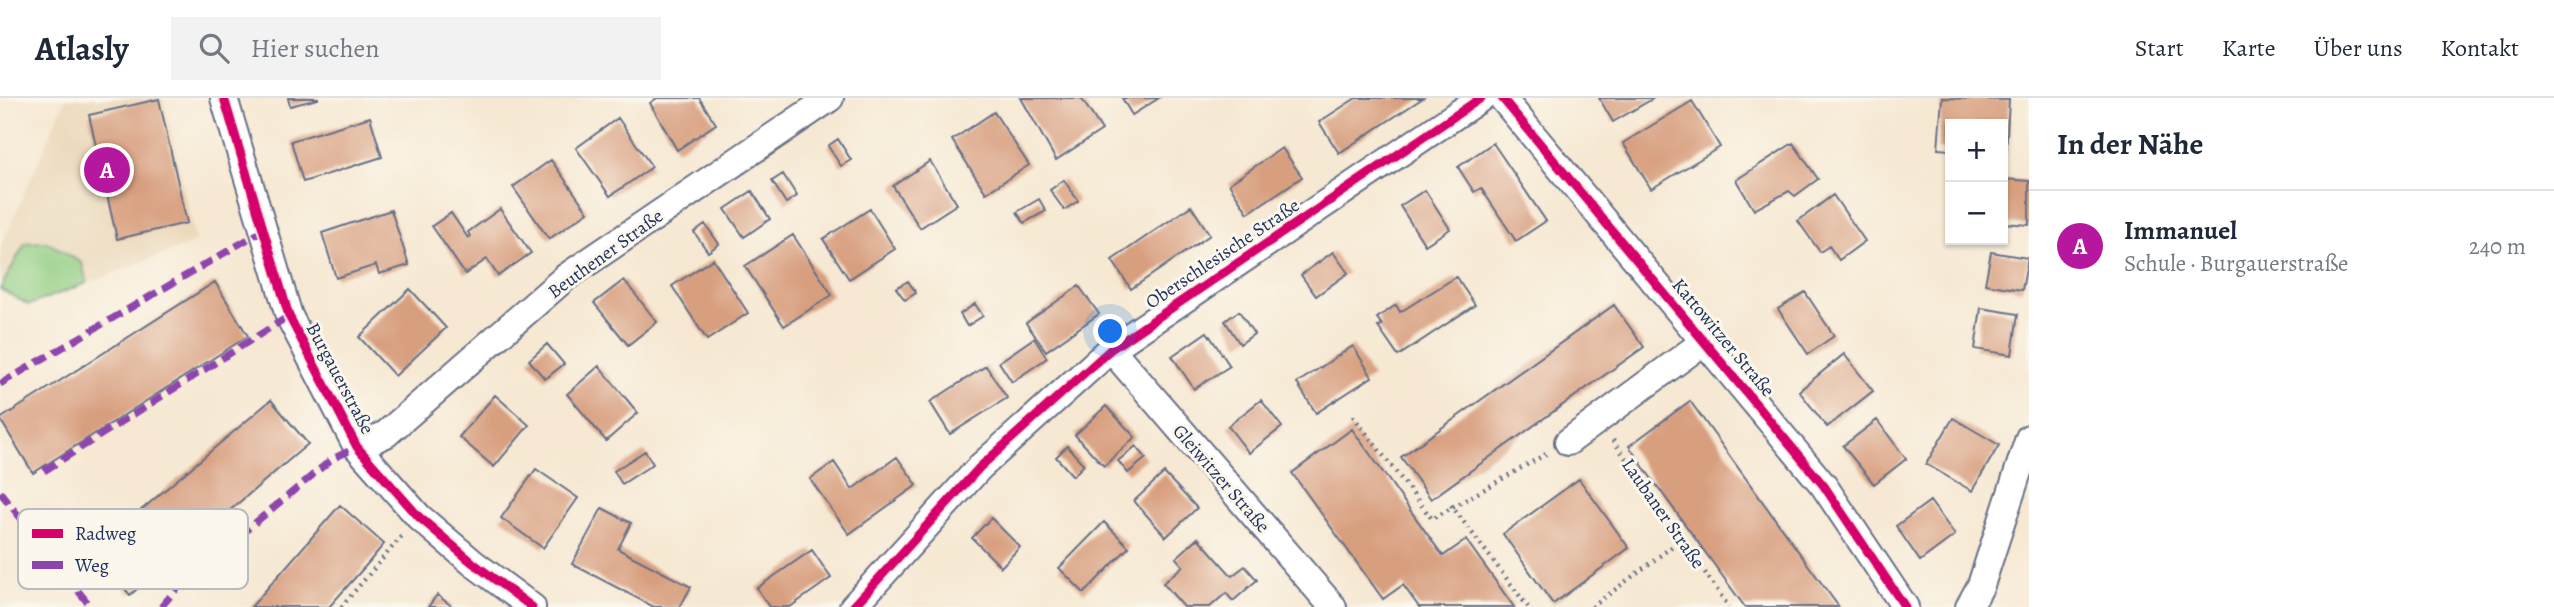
<!DOCTYPE html>
<html lang="de">
<meta charset="utf-8">
<style>
body{margin:0;font-family:Alegreya,serif;background:#f2f2f3;color:#1f2937}
.controls{position:absolute;right:21px;top:21px;display:grid;overflow:hidden;border-radius:0px;box-shadow:0 2px 5px #0004}
.controls button{width:63px;height:63px;display:grid;place-items:center;padding:0;border:0;border-bottom:2px solid #e0e1e3;background:#fff;color:#1f2937;font:35px sans-serif}
.you{position:absolute;left:1111px;top:234px;width:24px;height:24px;margin:-18px;border:5px solid #fff;border-radius:50%;background:#1a73e8;box-shadow:0 0 0 10px #1a73e833}
.badge{display:grid;place-items:center;width:46px;height:46px;border-radius:50%;background:#b5179e;color:#fff;font-size:23px;font-weight:700}
.pin{position:absolute;translate:-50% -50%;border:4px solid #fff;box-shadow:0 2px 7px #0006}
.list{margin:0;padding:0;list-style:none}
h2{display:flex;justify-content:space-between;align-items:center;height:91px;margin:0;padding:0 28px;font-size:30px}
h2 small{font-size:23px;font-weight:400;color:#747a83}
.list li{display:grid;grid-template-columns:46px 1fr auto;gap:21px;align-items:center;box-sizing:border-box;height:112px;padding:0 28px;border-top:2px solid #e0e1e3}
.list b{display:block;font-size:26px;white-space:nowrap}
.list p{margin:0;font-size:23px;white-space:nowrap;color:#747a83}
.list em{font-size:23px;font-style:normal;color:#747a83}
.icon{flex:none;width:38px;height:38px;fill:none;stroke:currentColor;stroke-width:2;stroke-linecap:round;stroke-linejoin:round}
.map{position:relative;flex:none;width:2029px;height:509px;overflow:hidden}
header{display:flex;align-items:center;gap:42px;box-sizing:border-box;height:98px;padding:0 35px;background:#fff;border-bottom:2px solid #e0e1e3}
header strong{font-size:33px}
nav{display:flex;gap:38px;margin-inline-start:auto;font-size:24px}
.search{width:490px;height:63px;background:#f2f2f3;display:flex;align-items:center;gap:18px;box-sizing:border-box;padding:0 24px;border-radius:0px;color:#747a83;font-size:26px}
main{display:flex}
aside{flex:1;background:#fff}
.map>svg:first-child{display:block}
.built{fill:#ebd8ba}
.green{fill:#92ce83;stroke:#567e70;stroke-width:2}
.building{fill:#d89f7f}
.lines{fill:none;stroke-linecap:round;stroke-linejoin:round}
.minor-casing{stroke:#687087;stroke-width:30}
.path{stroke:#687087;stroke-width:4.5;stroke-dasharray:2 5;stroke-linecap:butt}
.minor{stroke:#fff;stroke-width:26}
.quiet{stroke:#8e44ad;stroke-width:7;stroke-dasharray:14 7;stroke-linecap:butt}
.cycleway-casing{stroke:#fbf7ec;stroke-width:13}
.cycleway{stroke:#d6006c;stroke-width:9}
.labels{text-anchor:middle;stroke-width:6;stroke-linejoin:round;paint-order:stroke}
.street-label{font-size:19px;fill:#1b2f5e;stroke:#fbf7ec}
.key{fill:#fbf7ec;stroke:#b8bbc1;stroke-width:2}
.key-label{font-size:19px;fill:#1b2f5e}
</style>
<header>
<strong>Atlasly</strong>
<div class="search"><svg class="icon" aria-label="search" viewBox="0 0 24 24"><circle cx="10" cy="10" r="6"/><path d="M15 15l6 6"/></svg>Hier suchen</div>
<nav><a>Start</a><a>Karte</a><a>Über uns</a><a>Kontakt</a></nav>
</header>
<main>
<div class="map">
<svg width="2029" height="509" viewBox="0 0 2029 509">
<rect width="100%" height="100%" fill="#fbf7ec"/>
<filter id="ink" filterUnits="userSpaceOnUse"><feTurbulence type="fractalNoise" baseFrequency=".0143" numOctaves="2"/><feDisplacementMap in="SourceGraphic" scale="14" xChannelSelector="R" yChannelSelector="G"/><feConvolveMatrix kernelMatrix="1 2 1 2 8 2 1 2 1" color-interpolation-filters="sRGB"/></filter>
<filter id="wash" filterUnits="userSpaceOnUse"><feTurbulence type="fractalNoise" baseFrequency=".00686" numOctaves="4" result="noise"/><feDisplacementMap in="SourceGraphic" scale="28" xChannelSelector="R" yChannelSelector="G"/><feGaussianBlur stdDeviation="1.57" result="paint"/><feColorMatrix in="noise" values="0 0 0 0 0 0 0 0 0 0 0 0 0 0 0 0 0 1.4 0 .05"/><feComposite in="paint" operator="in"/></filter>
<g filter="url(#wash)">
<rect width="100%" height="100%" fill="#f6e8d2"/>
<!-- built -->
<path class="built" d="M66 0H163L196 144 29 207 0 191V151Z"/>
<!-- green -->
<path class="green" d="M47 144 82 165 87 185 29 207 0 191 25 145Z"/>
<g id="blocks">
<!-- building -->
<path class="building" d="M288 0H318V1L290 8Z
M657 0H699L716 26 677 52 650 5Z
M1021 0H1081L1102 32 1056 62Z
M1122 0H1159L1132 17Z
M1356 0H1423L1339 55 1319 24Z
M1599 0H1654L1613 24Z
M1942 0 2009 2 2006 56 2003 55V26H1950V52L1938 51Z
M159 1 187 125 117 141 89 17Z
M1692 3 1720 49 1651 91 1623 45Z
M994 14 1029 67 986 95 952 42Z
M370 19 382 59 303 84 291 43Z
M618 20 652 69 610 98 576 50Z
M838 41 851 62 841 68 828 48Z
M1493 45 1546 123 1516 143 1481 90 1474 94 1458 69Z
M1793 45 1818 81 1795 98 1789 93 1754 112 1736 82Z
M1282 50 1302 79 1248 115 1229 86Z
M551 62 588 114 549 141 513 89Z
M930 63 957 106 920 130 893 88Z
M783 76 797 98 786 105 772 83Z
M2003 81 2029 83V127L2003 125Z
M1064 82 1078 103 1064 112 1050 92Z
M1425 92 1450 131 1425 147 1400 108Z
M752 93 770 121 744 139 725 111Z
M1833 97 1865 143 1839 162 1829 148 1820 154 1798 123Z
M1039 101 1046 113 1024 125 1017 114Z
M1191 108 1210 137 1131 191 1112 162Z
M500 111 531 155 498 178 487 161 465 176 432 128 451 115 468 140 470 138 468 134Z
M870 111 895 151 849 181 823 141Z
M391 112 409 167 379 176 376 167 336 180 322 135Z
M705 126 719 146 708 154 694 134Z
M793 137 832 197 784 228 745 168Z
M1333 154 1348 175 1316 198 1301 177Z
M1991 154 2028 160 2022 192 1985 186Z
M713 161 748 215 707 242 672 188Z
M1456 179 1475 207 1398 258 1378 229 1382 227 1377 220 1396 207 1400 214Z
M624 182 657 224 628 247 594 205Z
M908 183 916 195 905 202 896 190Z
M215 184 248 238 33 375 0 321Z
M1079 188 1099 216 1046 253 1026 225Z
M410 191 446 230 395 278 359 239Z
M1805 194 1834 238 1808 256 1778 211Z
M975 206 983 218 967 228 960 216Z
M1614 207 1644 249 1431 401 1401 359Z
M1981 210 2018 216 2012 257 1975 251Z
M1239 213 1254 236 1240 246 1225 223Z
M1207 234 1230 268 1194 291 1172 258Z
M1034 240 1047 260 1012 284 999 264Z
M547 246 564 266 545 281 529 262Z
M1353 248 1372 279 1316 315 1297 285Z
M1844 256 1873 293 1827 329 1799 293Z
M599 268 638 315 606 343 567 296Z
M986 268 1007 300 950 336 930 304Z
M495 297 529 327 494 369 459 339Z
M271 302 308 346 130 497 93 453Z
M1261 302 1282 329 1249 355 1228 328Z
M1690 303 1806 464 1839 509H1745L1644 370 1629 348Z
M1106 308 1135 339 1104 368 1075 337Z
M1953 320 1999 347 1972 393 1926 366Z
M1877 322 1906 361 1874 386 1843 348Z
M1352 331 1443 458 1466 442 1514 509H1419L1403 487 1383 501 1292 375Z
M1067 348 1084 367 1073 378 1056 359Z
M1136 348 1146 360 1128 375 1118 363Z
M645 353 653 366 622 386 614 373Z
M897 359 917 387 849 436 810 381 834 364 852 391Z
M536 371 578 400 543 450 501 420Z
M1164 375 1197 410 1166 439 1134 403Z
M1579 381 1629 450 1553 506 1503 436Z
M1930 403 1955 437 1920 463 1896 428Z
M340 407 384 446 369 464 329 509H251Z
M602 410 631 425 618 451 691 489 680 509H654L572 466Z
M991 420 1020 449 1001 469 972 440Z
M1104 424 1129 449 1084 495 1059 470Z
M1198 440 1232 478 1245 468 1257 482 1233 503 1226 495 1210 509H1184L1163 485 1183 468 1176 460Z
M812 452 831 480 790 509H769L757 490Z
M437 497 453 509H428Z"/>
</g>
</g>
<g filter="url(#ink)">
<use href="#blocks" fill-opacity="0" stroke="#687087" stroke-width="2"/>
<g class="lines">
<defs>
<path id="minor" d="M224 0 289 218 357 349 419 419 473 465 532 509
M1502 0 1824 388 1905 509
M1111 251 1333 509
M1568 344 1705 243
M357 349 386 336 566 179 830 0
M853 509 980 369 1111 251 1481 0
M1969 509 1981 487 2029 340"/>
</defs>
<!-- minor casing -->
<use href="#minor" class="minor-casing"/>
<!-- path -->
<path class="path" d="M1353 318 1432 421 1546 356
M1613 342 1729 509
M1451 407 1528 509
M341 509 402 438
M1592 509 1682 441"/>
<!-- minor -->
<use href="#minor" class="minor"/>
<!-- quiet -->
<path class="quiet" d="M0 286 262 133
M44 373 289 218
M0 394 91 509
M161 509 180 487 332 361 357 349"/>
<defs>
<path id="cycleway" d="M224 0 289 218 357 349 419 419 473 465 532 509
M1502 0 1824 388 1905 509
M853 509 980 369 1111 251 1481 0"/>
</defs>
<!-- cycleway casing -->
<use href="#cycleway" class="cycleway-casing"/>
<!-- cycleway -->
<use href="#cycleway" class="cycleway"/>
</g>
</g>
<g class="labels">
<!-- street labels -->
<g class="street-label">
<text transform="translate(605 155) rotate(-36)" y="7">Beuthener Straße</text>
<text transform="translate(1222 155) rotate(-34)" y="7">Oberschlesische Straße</text>
<text transform="translate(1724 239) rotate(50)" y="7">Kattowitzer Straße</text>
<text transform="translate(341 280) rotate(62)" y="7">Burgauerstraße</text>
<text transform="translate(1222 380) rotate(49)" y="7">Gleiwitzer Straße</text>
<text transform="translate(1664 415) rotate(55)" y="7">Laubaner Straße</text>
</g>
</g>
<!-- legend -->
<rect x="18" y="411" width="230" height="80" rx="10" class="key"/>
<rect x="32" y="431" width="31" height="9" fill="#d6006c"/>
<rect x="32" y="463" width="31" height="8" fill="#8e44ad"/>
<g class="key-label">
<text x="75" y="442">Radweg</text>
<text x="75" y="474">Weg</text>
</g>
</svg>
<div class="controls">
<button>+</button>
<button>−</button>
</div>
<div class="you"></div>
<div class="pin badge" style="left:107px;top:72px">A</div>
</div>
<aside>
<h2>In der Nähe<small></small></h2>
<ul class="list">
<li><span class="badge">A</span><div><b>Immanuel</b><p>Schule · Burgauerstraße</p></div><em>240 m</em></li>
</ul>
</aside>
</main>
